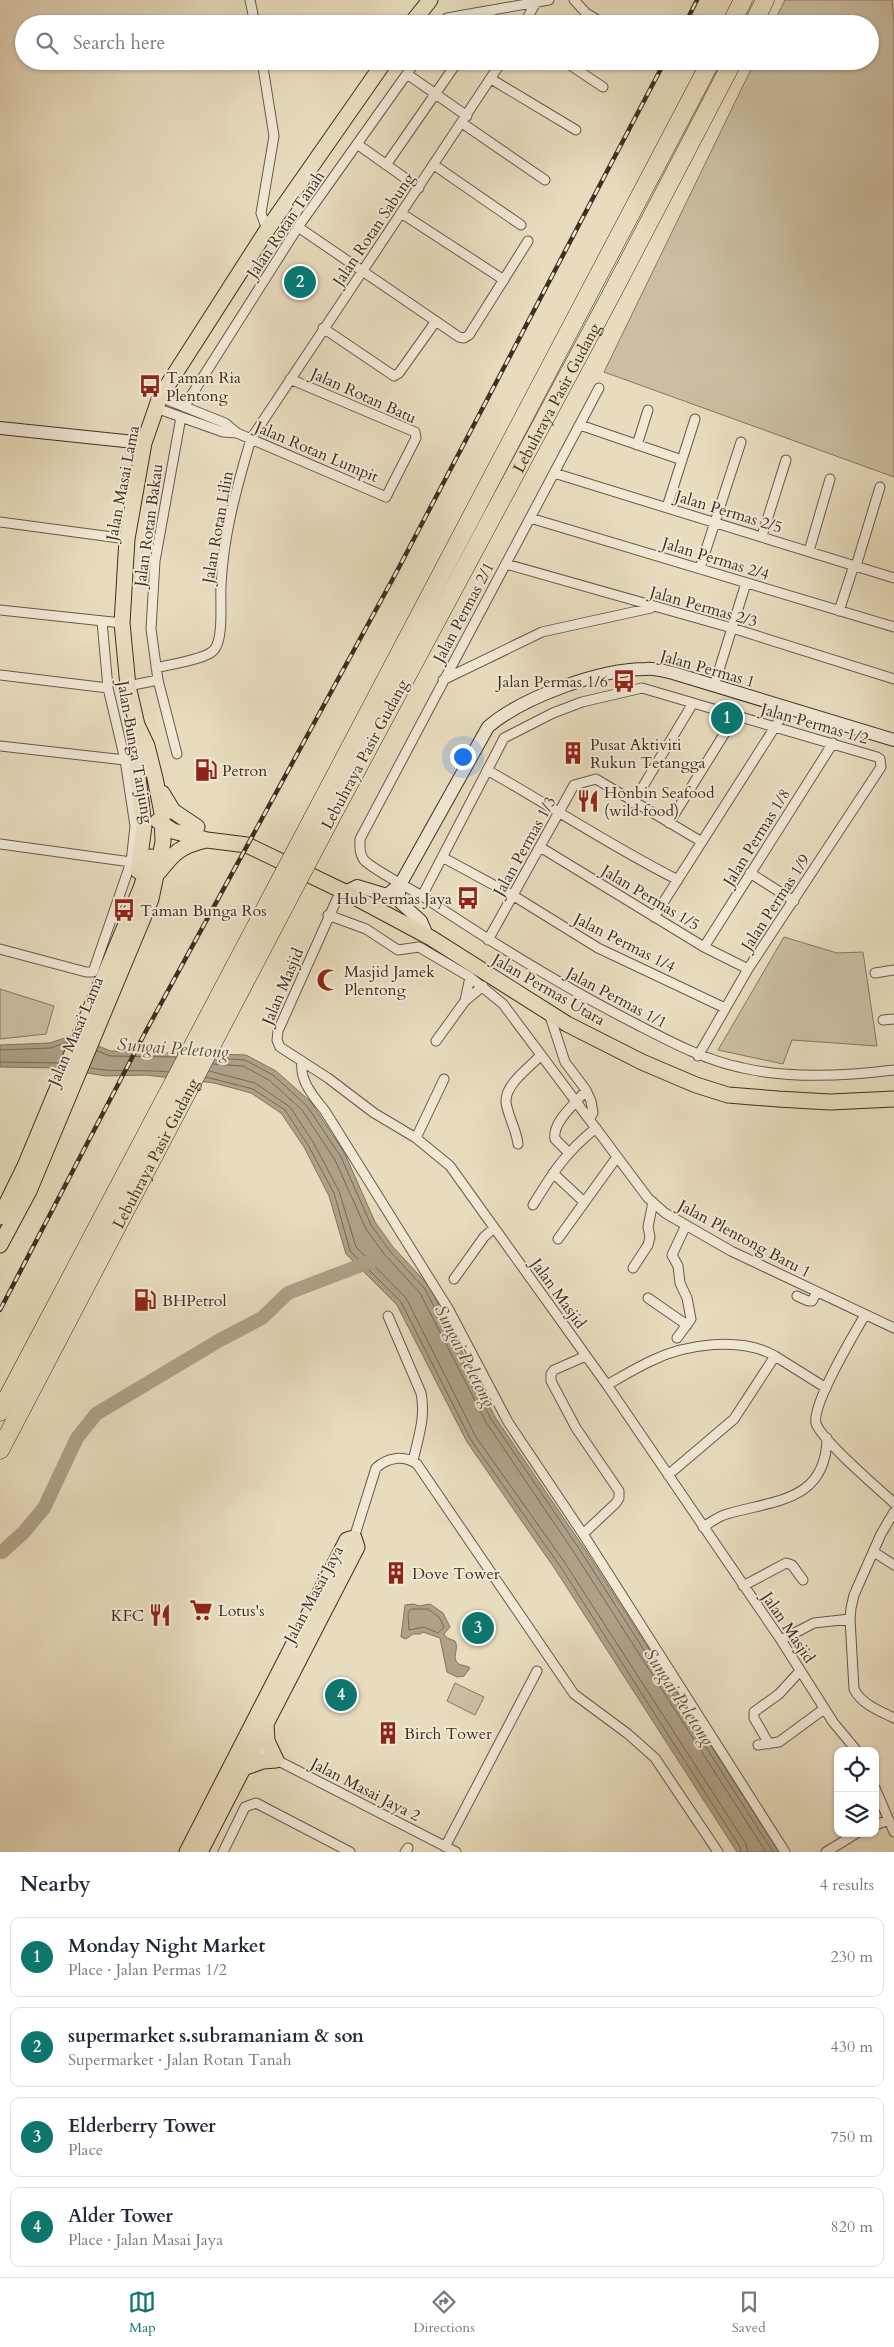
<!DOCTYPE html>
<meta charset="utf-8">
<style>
body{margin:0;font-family:Cardo,serif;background:#f2f2f3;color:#1f2937}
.controls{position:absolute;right:15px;bottom:15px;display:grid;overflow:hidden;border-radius:10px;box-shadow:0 1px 4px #0004}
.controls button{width:45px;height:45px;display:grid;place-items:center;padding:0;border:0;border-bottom:1px solid #e0e1e3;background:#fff;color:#1f2937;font:25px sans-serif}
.you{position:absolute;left:462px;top:756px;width:18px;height:18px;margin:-12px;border:4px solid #fff;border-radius:50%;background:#1a73e8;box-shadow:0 0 0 8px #1a73e833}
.badge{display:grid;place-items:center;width:32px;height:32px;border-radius:50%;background:#0f766e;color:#fff;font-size:16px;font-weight:700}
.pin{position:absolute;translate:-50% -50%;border:2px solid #fff;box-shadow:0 1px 5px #0006}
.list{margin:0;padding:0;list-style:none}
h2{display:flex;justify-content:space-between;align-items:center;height:65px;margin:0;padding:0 20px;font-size:21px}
h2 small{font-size:16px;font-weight:400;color:#747a83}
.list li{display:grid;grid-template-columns:32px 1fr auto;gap:15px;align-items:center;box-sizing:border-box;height:80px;margin:0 10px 10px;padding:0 10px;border:1px solid #e0e1e3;border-radius:10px}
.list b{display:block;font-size:19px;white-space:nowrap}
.list p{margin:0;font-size:16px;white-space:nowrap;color:#747a83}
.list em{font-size:16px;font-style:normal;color:#747a83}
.icon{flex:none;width:28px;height:28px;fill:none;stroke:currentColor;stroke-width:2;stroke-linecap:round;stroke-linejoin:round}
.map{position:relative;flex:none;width:894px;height:1852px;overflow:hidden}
.search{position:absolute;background:#fff;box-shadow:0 1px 4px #0004;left:15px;right:15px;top:15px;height:55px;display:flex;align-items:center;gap:12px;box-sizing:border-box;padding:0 18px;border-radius:28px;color:#747a83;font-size:19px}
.sheet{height:425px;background:#fff}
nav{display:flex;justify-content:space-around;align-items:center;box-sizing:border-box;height:70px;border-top:1px solid #e0e1e3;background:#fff;font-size:14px;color:#747a83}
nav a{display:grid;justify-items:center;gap:2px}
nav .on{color:#0f766e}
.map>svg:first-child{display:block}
.green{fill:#cbbfa3;stroke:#847762}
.water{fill:#aea188;stroke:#81735e}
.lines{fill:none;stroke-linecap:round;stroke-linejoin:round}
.shore{stroke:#766854;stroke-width:1}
.river{stroke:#aea188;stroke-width:14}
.street-casing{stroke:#685a48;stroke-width:11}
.secondary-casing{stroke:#3e2f20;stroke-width:14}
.primary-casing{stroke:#3e2f20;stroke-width:17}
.highway-casing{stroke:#3e2f20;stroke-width:19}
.street{stroke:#f0e8d5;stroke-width:9}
.secondary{stroke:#f0e8d5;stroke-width:12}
.primary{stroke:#e8dcbe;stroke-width:15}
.highway{stroke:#e8dcbe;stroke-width:18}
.rail-casing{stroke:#3e2f20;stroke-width:4.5}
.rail{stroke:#f0e8d5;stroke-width:2.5;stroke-dasharray:8;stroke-linecap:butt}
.highway-bridge-casing{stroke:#3e2f20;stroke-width:19;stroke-linecap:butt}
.highway-bridge{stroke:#e8dcbe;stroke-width:18}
.labels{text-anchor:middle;stroke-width:4;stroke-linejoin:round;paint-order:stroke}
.street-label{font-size:16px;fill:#3e2f20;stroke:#f0e8d5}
.poi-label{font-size:16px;fill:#3e2f20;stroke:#f0e8d5;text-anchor:start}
.water-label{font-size:18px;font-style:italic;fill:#5a4c3a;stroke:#f0e8d5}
</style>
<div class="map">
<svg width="894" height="1852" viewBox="0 0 894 1852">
<rect width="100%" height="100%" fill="#e8dcbe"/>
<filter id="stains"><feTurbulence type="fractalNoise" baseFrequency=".004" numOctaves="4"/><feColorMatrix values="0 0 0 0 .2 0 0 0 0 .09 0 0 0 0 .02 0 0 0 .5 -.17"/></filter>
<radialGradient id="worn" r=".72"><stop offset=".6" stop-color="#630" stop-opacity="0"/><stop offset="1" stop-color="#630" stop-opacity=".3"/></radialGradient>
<!-- green -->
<path class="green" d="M785 0H892L894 21V477L604 372 755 61H870V24H773Z
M784 937 837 953 863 952 877 1046 792 1040 783 1064 718 1050Z
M0 989 54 1006 46 1034 0 1039Z
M455 1683 484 1697 475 1715 447 1701Z"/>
<!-- water -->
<path class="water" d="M73 1035 110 1051 246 1055 276 1071 311 1102 345 1154 375 1222 393 1247 429 1286 495 1417 586 1551 779 1852H737L555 1569 467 1442 397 1305 346 1254 329 1196 304 1147 281 1113 251 1093 214 1083 146 1075 105 1076 59 1068 0 1067V1045L50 1043Z
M414 1604 419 1606 430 1604 443 1613 450 1627 444 1634 447 1638 455 1641C459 1648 453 1655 456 1661 458 1666 467 1665 470 1668L464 1676 457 1677 447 1672 440 1638 423 1632 420 1634H413L406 1639 401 1637 405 1605Z"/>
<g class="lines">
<!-- shore -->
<path class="shore" d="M0 1050 51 1048 67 1042
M97 1051 110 1056 176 1057
M216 1058 245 1060 273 1075 307 1106 341 1157 371 1225 389 1250 425 1289 491 1419 582 1553 773 1852
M0 1062 59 1063
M213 1064 243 1066 269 1080 302 1110 335 1160 366 1229 384 1254 420 1293 486 1422 577 1557 766 1852
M90 1068C116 1073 142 1069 168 1072
M209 1071 255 1083 290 1107 313 1142 339 1191 356 1247 406 1298 476 1437 565 1563 746 1844 748 1852
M206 1077 253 1089 285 1110 308 1145 334 1193 350 1251 401 1302 471 1440 560 1566 740 1847 741 1852
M411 1609H428L439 1617 444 1627 438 1633 424 1627 409 1630 408 1614Z"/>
<!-- river -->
<path class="river" d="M2 1552 24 1532 44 1508 77 1438 96 1414 220 1340 262 1318 288 1293 377 1259"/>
<defs>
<path id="street" d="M250 0 255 24
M574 0 586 13 604 24
M443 24 447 18 549 0
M483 24 492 11
M524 24 535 4
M262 61 274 136 261 213 267 230
M564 61 603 87
M407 74 467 116
M491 79 576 130
M462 123 545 180
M357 144 419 188
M386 165 458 61
M434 165 521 225
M401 213 504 280
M298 227 459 337 464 338 469 335 528 241
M323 328 394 376 399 373 436 321
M599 388 360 839C360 847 359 853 364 860 372 869 409 888 422 896 491 942 561 986 636 1024 671 1042 704 1060 743 1068 791 1079 846 1076 894 1070
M160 397 225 423 237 433 386 497 416 438 415 432 290 379
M184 407 298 227 416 61
M156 408 223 432 237 433
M580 425 682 460
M637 445 648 410
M554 473 894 578
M667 507 695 419
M530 518 894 627
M0 522 127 539
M762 536 786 460
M809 551 830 479
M506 564 732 628 894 679
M856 566 880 487
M700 568 741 442
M0 610 122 623
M839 611 854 565
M156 668C170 664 205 660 214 650 224 639 220 601 221 586 223 536 237 486 251 439L502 61
M0 675 108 688
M443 680 542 632 651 608
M128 686 158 680
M714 686 746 583
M0 746 125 760
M177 754 158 680 151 629 155 561 181 417
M487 770C551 806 612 847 678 880
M633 803 693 703
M669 823 736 715
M0 844 131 862
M540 847 704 947 748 969
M442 857 514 896 598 948 725 1008
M750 873 794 901
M341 890 278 1031 277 1040 280 1047 328 1078 374 1113 416 1138 450 1166 607 1385 781 1640 833 1722 857 1751
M422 896 504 738 553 713 582 702 642 688 877 757 880 759 881 767 748 969 698 1056
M328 915 366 929 398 950 419 947 470 977 503 1004 648 1198 665 1213 731 1251 894 1328
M654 917 787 708
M488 940 574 785 596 779 702 842
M704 947 833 743
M0 949 86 972H93L131 862 135 826 125 760 108 688 102 621
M875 973 894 970
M465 1001 470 977
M549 1013 565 1062 586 1090 591 1101 593 1113 589 1119
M883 1020 894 1019
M436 1041 465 1001 483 986
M302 1061C299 1081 314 1097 325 1111L449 1310 508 1422 583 1534 785 1852
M416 1138 444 1079
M518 1144C516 1128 507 1114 506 1102 505 1084 530 1067 541 1055
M568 1152 555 1139C552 1121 576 1104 586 1090
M553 1173 584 1202
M533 1205C554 1171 565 1153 596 1128
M558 1239 617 1157
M633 1268 648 1245 650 1237 648 1227 653 1202
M454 1279 484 1237 494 1228
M797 1296 808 1301H812L817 1292
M648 1298 687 1325
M865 1315C854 1334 812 1404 816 1423 820 1439 879 1489 894 1503
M388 1316 421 1393C426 1417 418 1438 413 1461
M677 1338 691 1319 687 1298 680 1283 678 1266 672 1255 686 1225
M607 1385C621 1377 636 1368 651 1361 685 1344 741 1336 775 1356
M668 1475 734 1419 775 1356 826 1388
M894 1512 881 1534 854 1595 851 1608 850 1619 854 1689C861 1704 880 1711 894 1718
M703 1527C711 1522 719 1516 727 1514 774 1500 826 1502 827 1438
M583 1534 616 1503 619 1498V1491L576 1428 551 1381V1374L554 1370 586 1356
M354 1538 376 1468C388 1457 404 1455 417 1464L574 1694 628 1734 655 1758 718 1852
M874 1552 894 1565
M743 1586 786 1563 792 1565 803 1580
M781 1640 814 1623 850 1619
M769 1744 754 1718V1712L779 1694 800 1671
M758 1745 779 1742 824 1709
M249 1750 261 1752 456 1852
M875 1788 894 1832
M875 1825 889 1820
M445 1847 537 1671
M223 1852 245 1807 256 1803 350 1852
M405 1852 408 1848
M826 1852 857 1833"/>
<path id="secondary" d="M0 428 144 443
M345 892 357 886 387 895 401 883
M427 935 421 921 401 903 398 899 401 883 488 727C523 697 600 669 646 669 655 668 664 671 673 673L894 740"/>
<path id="primary" d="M411 24 430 0
M137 733V769L144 826 138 871
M162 793 173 811 197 827
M158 821 173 831 207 840 247 845 345 892 431 938 567 1024 642 1062 696 1085 728 1095 778 1099 830 1102 894 1099
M159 872C174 852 181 846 206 840
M0 1217 25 1166 141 888 151 857
M0 1245 29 1191 151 899 163 842 162 813 155 778 147 746 137 725 128 686 122 623 127 539 144 443 160 397 267 230 385 61
M243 1768 263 1761 276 1760 267 1741 266 1724
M187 1852 347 1540 354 1538 357 1547 200 1852"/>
<g id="highway">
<path d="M731 24 743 0"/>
<path d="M753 24 765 0"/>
<path d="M312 820 711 61"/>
<path id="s1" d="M327 825 611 295 733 61"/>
<path d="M0 1412 273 894"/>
<path id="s2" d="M0 1450 286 903"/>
</g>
</defs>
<!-- street casing -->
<use href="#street" class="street-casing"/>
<!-- secondary casing -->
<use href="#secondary" class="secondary-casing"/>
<!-- primary casing -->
<use href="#primary" class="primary-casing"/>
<!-- highway casing -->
<use href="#highway" class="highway-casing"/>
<!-- street -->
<use href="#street" class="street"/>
<!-- secondary -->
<use href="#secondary" class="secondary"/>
<!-- primary -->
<use href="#primary" class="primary"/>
<!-- highway -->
<use href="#highway" class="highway"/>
<defs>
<path id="rail" d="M685 24 697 0
M0 1310 146 1031 396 573 665 61"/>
</defs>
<!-- rail casing -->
<use href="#rail" class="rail-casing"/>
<!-- rail -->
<use href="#rail" class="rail"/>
<defs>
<path id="highway-bridge" d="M273 894 312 820
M286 903 327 825"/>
</defs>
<!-- highway-bridge casing -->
<use href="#highway-bridge" class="highway-bridge-casing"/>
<!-- highway-bridge -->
<use href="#highway-bridge" class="highway-bridge"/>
</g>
<!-- icons -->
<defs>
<symbol id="bus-bare" viewBox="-9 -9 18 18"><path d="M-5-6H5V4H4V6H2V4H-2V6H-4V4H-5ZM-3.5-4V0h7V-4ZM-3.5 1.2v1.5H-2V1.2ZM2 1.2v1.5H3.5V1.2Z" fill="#8f2418" stroke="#f0e8d5" stroke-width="2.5" paint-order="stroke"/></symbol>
<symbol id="building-bare" viewBox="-9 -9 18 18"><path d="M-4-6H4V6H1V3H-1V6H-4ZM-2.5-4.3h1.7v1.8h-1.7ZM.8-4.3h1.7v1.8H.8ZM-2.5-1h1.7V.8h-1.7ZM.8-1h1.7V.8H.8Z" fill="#8f2418" stroke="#f0e8d5" stroke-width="2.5" paint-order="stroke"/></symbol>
<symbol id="fuel-bare" viewBox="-9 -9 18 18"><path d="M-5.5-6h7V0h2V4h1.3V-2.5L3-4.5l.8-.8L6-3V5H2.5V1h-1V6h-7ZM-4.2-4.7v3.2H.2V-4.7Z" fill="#8f2418" stroke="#f0e8d5" stroke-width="2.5" paint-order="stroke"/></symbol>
<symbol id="restaurant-bare" viewBox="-9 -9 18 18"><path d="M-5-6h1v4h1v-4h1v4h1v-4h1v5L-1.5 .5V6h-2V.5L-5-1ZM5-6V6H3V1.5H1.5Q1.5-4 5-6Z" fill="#8f2418" stroke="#f0e8d5" stroke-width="2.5" paint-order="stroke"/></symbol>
<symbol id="mosque-bare" viewBox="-9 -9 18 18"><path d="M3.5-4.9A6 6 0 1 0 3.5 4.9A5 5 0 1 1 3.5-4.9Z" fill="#8f2418" stroke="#f0e8d5" stroke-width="2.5" paint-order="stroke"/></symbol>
<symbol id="supermarket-bare" viewBox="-9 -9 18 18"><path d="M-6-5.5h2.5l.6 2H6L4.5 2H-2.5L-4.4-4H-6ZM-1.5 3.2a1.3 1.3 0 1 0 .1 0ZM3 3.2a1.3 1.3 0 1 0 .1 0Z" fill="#8f2418" stroke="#f0e8d5" stroke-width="2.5" paint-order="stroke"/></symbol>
</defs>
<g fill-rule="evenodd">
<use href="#bus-bare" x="134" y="370" width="32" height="32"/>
<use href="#bus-bare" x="608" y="665" width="32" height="32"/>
<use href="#building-bare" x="557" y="737" width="32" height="32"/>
<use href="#fuel-bare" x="190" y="754" width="32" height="32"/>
<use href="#restaurant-bare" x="572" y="785" width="32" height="32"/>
<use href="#bus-bare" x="452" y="882" width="32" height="32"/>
<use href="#bus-bare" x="108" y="894" width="32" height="32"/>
<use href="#mosque-bare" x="312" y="964" width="32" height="32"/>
<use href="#fuel-bare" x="129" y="1284" width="32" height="32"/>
<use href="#building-bare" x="380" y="1557" width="32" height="32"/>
<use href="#supermarket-bare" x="185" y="1594" width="32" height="32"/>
<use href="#restaurant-bare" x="144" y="1599" width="32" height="32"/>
<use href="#building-bare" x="372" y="1717" width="32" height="32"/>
</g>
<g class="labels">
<!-- street labels -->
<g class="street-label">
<text transform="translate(285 224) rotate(-56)" y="6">Jalan Rotan Tanah</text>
<text transform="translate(373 229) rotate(-56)" y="6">Jalan Rotan Sabung</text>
<text transform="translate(364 395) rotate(24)" y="6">Jalan Rotan Batu</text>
<text dy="6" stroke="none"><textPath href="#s1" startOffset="485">Lebuhraya Pasir Gudang</textPath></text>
<text transform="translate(317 451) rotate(23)" y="6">Jalan Rotan Lumpit</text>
<text transform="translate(122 483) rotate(-79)" y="6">Jalan Masai Lama</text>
<text transform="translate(729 511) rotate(17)" y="6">Jalan Permas 2/5</text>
<text transform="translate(148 525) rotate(-82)" y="6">Jalan Rotan Bakau</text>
<text transform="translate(217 527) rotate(-80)" y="6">Jalan Rotan Lilin</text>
<text transform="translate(716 558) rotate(17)" y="6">Jalan Permas 2/4</text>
<text transform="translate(704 606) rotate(16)" y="6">Jalan Permas 2/3</text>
<text transform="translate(463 612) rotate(-62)" y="6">Jalan Permas 2/1</text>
<text transform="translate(708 668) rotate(16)" y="6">Jalan Permas 1</text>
<text transform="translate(815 723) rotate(16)" y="6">Jalan Permas 1/2</text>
<text transform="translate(136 752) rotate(80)" y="6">Jalan Bunga Tanjung</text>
<text transform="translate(364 754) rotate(-62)" y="6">Lebuhraya Pasir Gudang</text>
<text transform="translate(756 837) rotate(-58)" y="6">Jalan Permas 1/8</text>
<text transform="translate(524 846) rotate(-61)" y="6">Jalan Permas 1/3</text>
<text transform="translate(651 897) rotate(31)" y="6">Jalan Permas 1/5</text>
<text transform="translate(775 902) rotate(-57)" y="6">Jalan Permas 1/9</text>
<text transform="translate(625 942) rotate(27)" y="6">Jalan Permas 1/4</text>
<text transform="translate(282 986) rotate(-67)" y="6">Jalan Masjid</text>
<text transform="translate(549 989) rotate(30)" y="6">Jalan Permas Utara</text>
<text transform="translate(617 997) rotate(28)" y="6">Jalan Permas 1/1</text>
<text transform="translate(75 1031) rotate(-67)" y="6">Jalan Masai Lama</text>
<text dy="6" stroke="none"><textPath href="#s2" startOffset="335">Lebuhraya Pasir Gudang</textPath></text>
<text transform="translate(745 1238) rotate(28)" y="6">Jalan Plentong Baru 1</text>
<text transform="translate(559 1293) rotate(54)" y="6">Jalan Masjid</text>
<text transform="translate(313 1594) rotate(-62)" y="6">Jalan Masai Jaya</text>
<text transform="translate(789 1627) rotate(56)" y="6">Jalan Masjid</text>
<text transform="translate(366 1789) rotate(27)" y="6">Jalan Masai Jaya 2</text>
</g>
<!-- poi labels -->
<g class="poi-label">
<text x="166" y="383">Taman Ria<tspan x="166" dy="18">Plentong</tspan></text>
<text x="608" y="687" text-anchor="end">Jalan Permas 1/6</text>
<text x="590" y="750">Pusat Aktiviti<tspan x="590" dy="18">Rukun Tetangga</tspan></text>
<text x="222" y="776">Petron</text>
<text x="604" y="798">Honbin Seafood<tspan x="604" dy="18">(wild food)</tspan></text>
<text x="452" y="904" text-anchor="end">Hub Permas Jaya</text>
<text x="140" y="916">Taman Bunga Ros</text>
<text x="344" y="977">Masjid Jamek<tspan x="344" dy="18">Plentong</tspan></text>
<text x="162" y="1306">BHPetrol</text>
<text x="412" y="1579">Dove Tower</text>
<text x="218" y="1616">Lotus's</text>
<text x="144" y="1621" text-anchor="end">KFC</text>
<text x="404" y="1739">Birch Tower</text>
</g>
<!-- water labels -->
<g class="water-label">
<text transform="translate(173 1048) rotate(4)" y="6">Sungai Peletong</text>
<text transform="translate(465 1356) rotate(63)" y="6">Sungai Peletong</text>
<text transform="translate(679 1697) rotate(57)" y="6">Sungai Peletong</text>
</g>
</g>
<rect width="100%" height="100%" filter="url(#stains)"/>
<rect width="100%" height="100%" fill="url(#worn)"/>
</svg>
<div class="controls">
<button><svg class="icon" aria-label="locate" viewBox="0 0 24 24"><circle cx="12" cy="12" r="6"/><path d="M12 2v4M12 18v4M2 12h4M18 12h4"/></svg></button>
<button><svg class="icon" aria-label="layers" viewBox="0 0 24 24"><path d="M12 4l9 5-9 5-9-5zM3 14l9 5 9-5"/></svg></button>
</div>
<div class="you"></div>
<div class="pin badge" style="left:727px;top:718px">1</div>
<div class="pin badge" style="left:300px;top:282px">2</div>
<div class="pin badge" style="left:478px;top:1628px">3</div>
<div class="pin badge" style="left:341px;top:1695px">4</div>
<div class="search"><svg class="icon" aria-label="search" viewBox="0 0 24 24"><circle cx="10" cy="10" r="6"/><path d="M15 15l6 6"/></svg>Search here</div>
</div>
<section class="sheet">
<h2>Nearby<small>4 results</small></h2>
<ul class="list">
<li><span class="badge">1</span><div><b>Monday Night Market</b><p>Place · Jalan Permas 1/2</p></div><em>230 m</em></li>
<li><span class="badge">2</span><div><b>supermarket s.subramaniam &amp; son</b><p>Supermarket · Jalan Rotan Tanah</p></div><em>430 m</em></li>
<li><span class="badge">3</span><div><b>Elderberry Tower</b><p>Place</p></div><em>750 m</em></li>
<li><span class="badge">4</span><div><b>Alder Tower</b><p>Place · Jalan Masai Jaya</p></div><em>820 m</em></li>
</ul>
</section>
<nav>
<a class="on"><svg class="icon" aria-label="map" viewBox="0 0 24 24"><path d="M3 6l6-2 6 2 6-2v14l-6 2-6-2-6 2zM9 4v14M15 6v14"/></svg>Map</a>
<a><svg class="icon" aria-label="directions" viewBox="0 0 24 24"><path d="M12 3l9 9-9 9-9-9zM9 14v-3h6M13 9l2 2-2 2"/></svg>Directions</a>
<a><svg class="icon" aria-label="saved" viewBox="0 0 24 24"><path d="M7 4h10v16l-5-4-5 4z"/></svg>Saved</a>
</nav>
